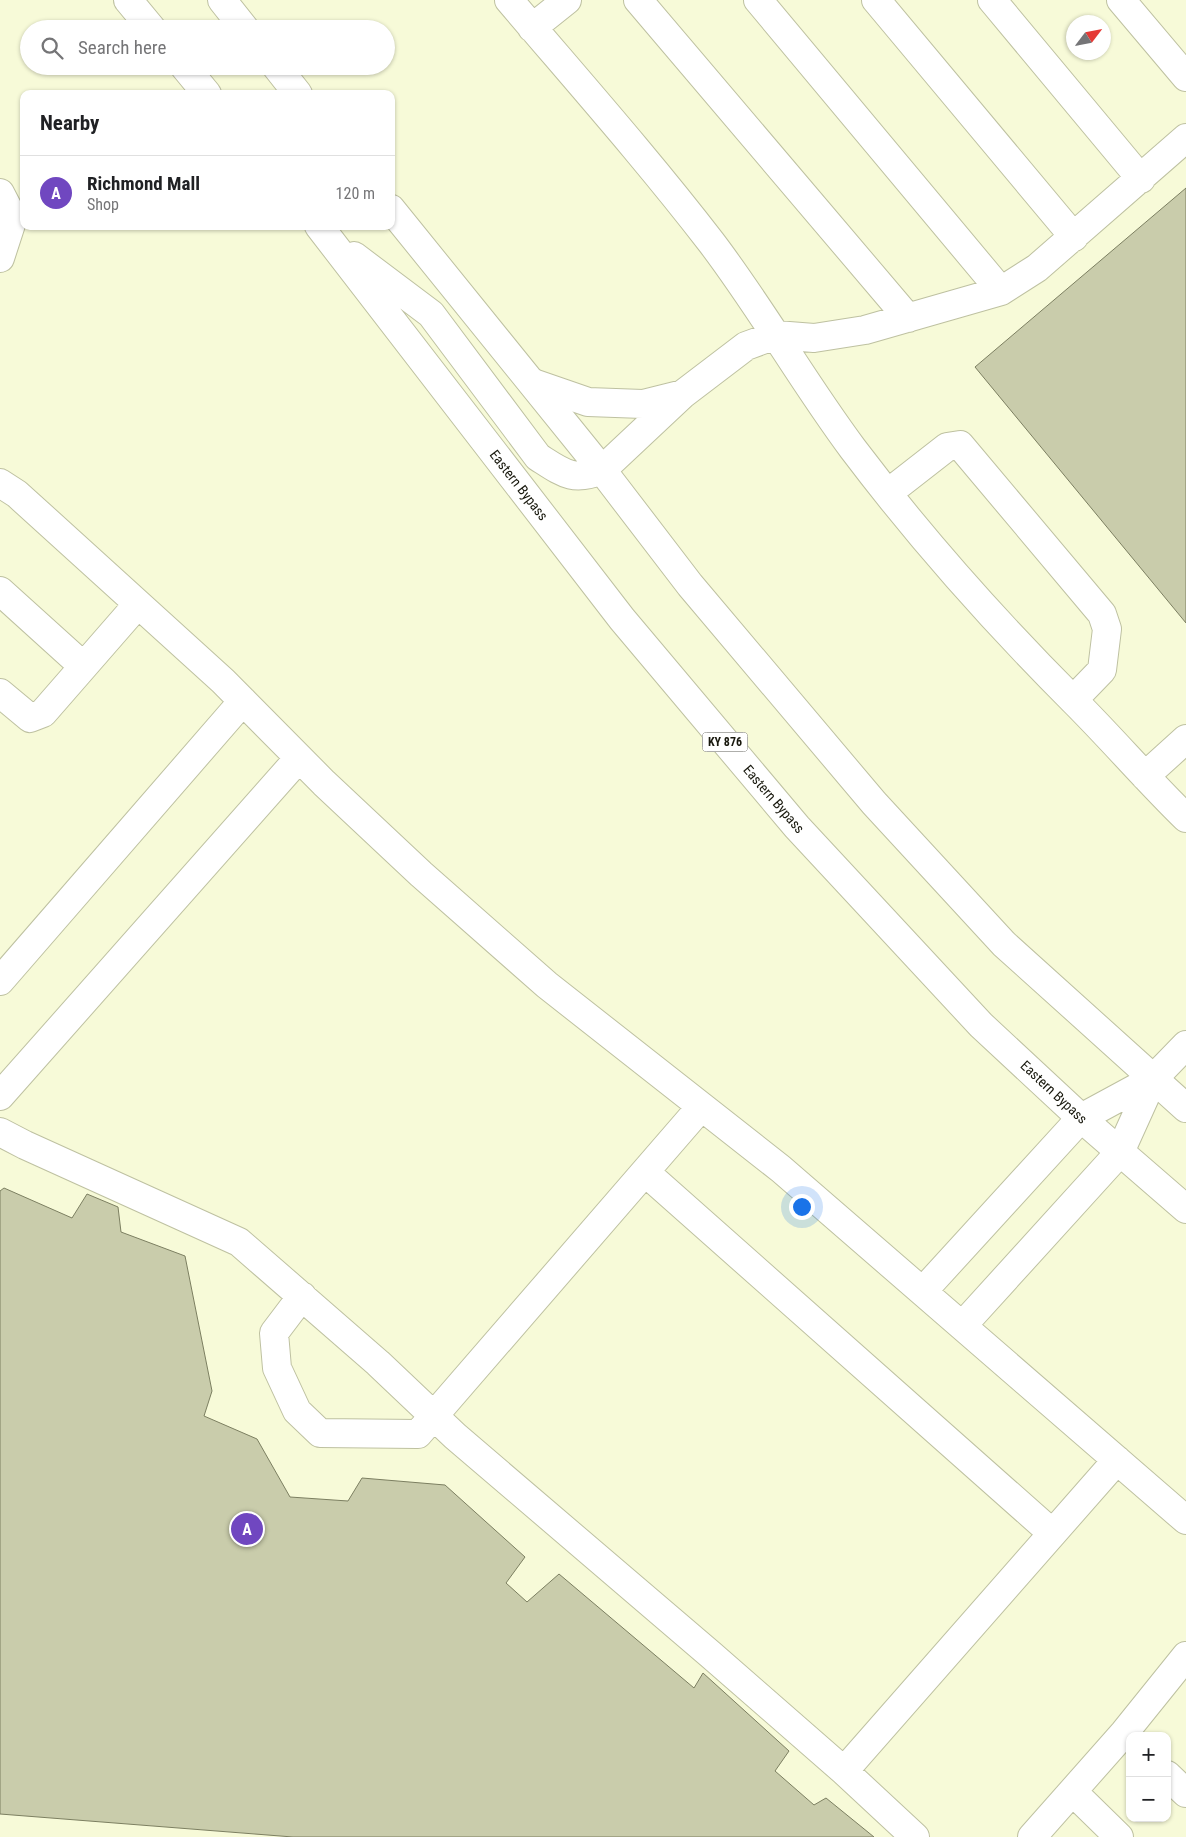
<!DOCTYPE html>
<meta charset="utf-8">
<style>
body{margin:0;font-family:"Roboto Condensed",sans-serif;background:#f2f2f2;color:#202124}
.controls{position:absolute;right:15px;bottom:15px;display:grid;overflow:hidden;border-radius:10px;box-shadow:0 1px 4px #0004}
.controls button{width:45px;height:45px;display:grid;place-items:center;padding:0;border:0;border-bottom:1px solid #e0e0e0;background:#fff;color:#202124;font:25px sans-serif}
.compass{position:absolute;left:1066px;top:15px;width:45px;height:45px;border-radius:50%;background:#fff;box-shadow:0 1px 4px #0004;rotate:58deg}
.you{position:absolute;left:801px;top:1206px;width:18px;height:18px;margin:-12px;border:4px solid #fff;border-radius:50%;background:#1a73e8;box-shadow:0 0 0 8px #1a73e833}
.badge{display:grid;place-items:center;width:32px;height:32px;border-radius:50%;background:#7047c0;color:#fff;font-size:16px;font-weight:700}
.pin{position:absolute;translate:-50% -50%;border:2px solid #fff;box-shadow:0 1px 5px #0006}
.list{margin:0;padding:0;list-style:none}
h2{display:flex;justify-content:space-between;align-items:center;height:65px;margin:0;padding:0 20px;font-size:21px}
h2 small{font-size:16px;font-weight:400;color:#757577}
.list li{display:grid;grid-template-columns:32px 1fr auto;gap:15px;align-items:center;box-sizing:border-box;height:75px;padding:0 20px;border-top:1px solid #e0e0e0}
.list b{display:block;font-size:19px;white-space:nowrap}
.list p{margin:0;font-size:16px;white-space:nowrap;color:#757577}
.list em{font-size:16px;font-style:normal;color:#757577}
.icon{flex:none;width:28px;height:28px;fill:none;stroke:currentColor;stroke-width:2;stroke-linecap:round;stroke-linejoin:round}
.map{position:relative;flex:none;width:1186px;height:1837px;overflow:hidden}
.search{position:absolute;background:#fff;box-shadow:0 1px 4px #0004;left:20px;top:20px;width:375px;height:55px;display:flex;align-items:center;gap:12px;box-sizing:border-box;padding:0 18px;border-radius:28px;color:#757577;font-size:19px}
.panel{position:absolute;background:#fff;box-shadow:0 1px 4px #0004;left:20px;top:90px;width:375px;height:140px;border-radius:10px}
.map>svg:first-child{display:block}
.building{fill:#c9ccab;stroke:#7c7f61}
.lines{fill:none;stroke-linecap:round;stroke-linejoin:round}
.minor-casing{stroke:#bec1a1;stroke-width:30}
.major-casing{stroke:#bec1a1;stroke-width:30}
.minor{stroke:#fff;stroke-width:28}
.major{stroke:#fff;stroke-width:28}
.labels{text-anchor:middle;stroke-width:4;stroke-linejoin:round;paint-order:stroke}
.shield{fill:#fff;stroke:#5d5d56;stroke-width:1}
.shield-label{font-size:12px;font-weight:bold;fill:#18180d}
.street-label{font-size:14px;fill:#18180d;stroke:#fff}
</style>
<div class="map">
<svg width="1186" height="1837" viewBox="0 0 1186 1837">
<rect width="100%" height="100%" fill="#f7fad8"/>
<!-- building -->
<path class="building" d="M1186 188V623L975 367Z
M4 1188 72 1218 87 1194 118 1207 121 1232 185 1256 212 1391 204 1416 257 1439 290 1497 348 1501 362 1478 445 1485 525 1557 506 1583 527 1602 559 1574 694 1688 703 1673 789 1751 775 1771 814 1805 826 1798 874 1837H293L0 1814V1191Z"/>
<g class="lines">
<defs>
<path id="minor" d="M509 0C577 80 647 159 711 242 762 309 803 382 853 449 921 539 996 623 1075 702 1113 740 1148 781 1186 818
M638 0 908 318
M758 0 1001 291
M876 0 1074 237
M992 0 1141 179
M1121 0 1186 77
M532 28 567 0
M0 193 13 218 0 258
M533 383 588 402 643 404 683 394 602 470
M683 394 746 346 776 335 814 338 865 330 1001 291 1037 268 1186 138
M0 483 17 494 223 681 324 783 421 874 547 985 781 1169 1186 1520
M888 493 947 447 960 445 1102 614 1107 629 1102 670 1073 700
M0 591 83 666
M0 693 30 718 43 713 138 604
M1145 776 1186 739
M0 981 243 701
M0 1096 299 758
M0 1132 25 1145 239 1242 378 1363 455 1436 710 1654 844 1771 915 1837
M645 1172 1052 1533
M923 1291 1081 1118 1153 1079 1186 1045
M302 1296 274 1333 277 1368 297 1411 320 1433 418 1434 701 1107
M962 1326 1120 1152 1153 1079
M844 1771 1117 1460
M1167 1775 1186 1793
M1073 1792 1119 1837
M1032 1837 1124 1733 1186 1656"/>
<path id="major" d="M128 0 152 29
M222 0 245 29
M184 66 207 94
M276 66 298 94
M391 209 602 470 690 585 874 803 1004 944 1186 1108
M319 226 622 619 797 827 981 1025 1081 1118 1186 1209
M354 256 431 314 538 457C563 473 573 482 602 470"/>
</defs>
<!-- minor casing -->
<use href="#minor" class="minor-casing"/>
<!-- major casing -->
<use href="#major" class="major-casing"/>
<!-- minor -->
<use href="#minor" class="minor"/>
<!-- major -->
<use href="#major" class="major"/>
</g>
<g class="labels">
<!-- shield labels -->
<rect class="shield" x="702.5" y="732.5" width="45" height="19" rx="4"/>
<g class="shield-label">
<text x="725" y="746">KY 876</text>
</g>
<!-- street labels -->
<g class="street-label">
<text transform="translate(519 485) rotate(52)" y="5">Eastern Bypass</text>
<text transform="translate(774 799) rotate(49)" y="5">Eastern Bypass</text>
<text transform="translate(1054 1092) rotate(43)" y="5">Eastern Bypass</text>
</g>
</g>
</svg>
<div class="controls">
<button>+</button>
<button>−</button>
</div>
<svg class="compass" viewBox="-18 -18 36 36"><path d="M0-13l5 13h-10z" fill="#e53935"/><path d="M0 13l5-13h-10z" fill="#757577"/></svg>
<div class="you"></div>
<div class="pin badge" style="left:247px;top:1529px">A</div>
<div class="search"><svg class="icon" aria-label="search" viewBox="0 0 24 24"><circle cx="10" cy="10" r="6"/><path d="M15 15l6 6"/></svg>Search here</div>
<section class="panel">
<h2>Nearby<small></small></h2>
<ul class="list">
<li><span class="badge">A</span><div><b>Richmond Mall</b><p>Shop</p></div><em>120 m</em></li>
</ul>
</section>
</div>
